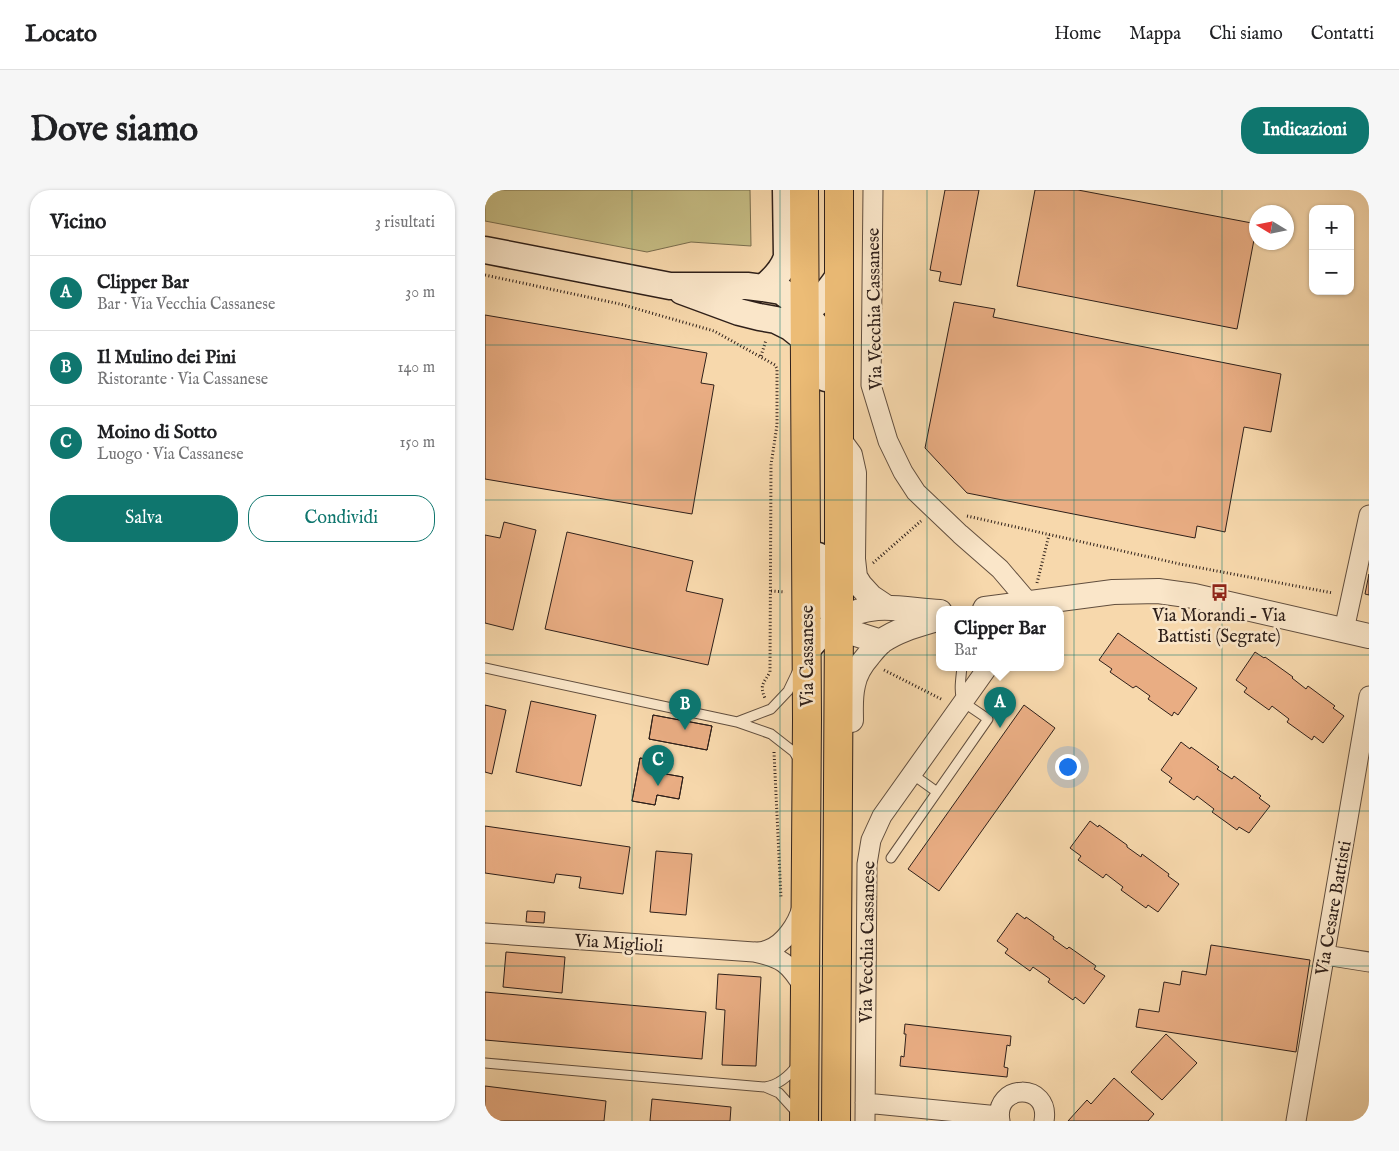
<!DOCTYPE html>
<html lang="it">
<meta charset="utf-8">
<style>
body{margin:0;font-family:"IM FELL English",serif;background:#f6f6f6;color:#202124}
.controls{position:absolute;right:15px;top:15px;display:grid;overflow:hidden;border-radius:10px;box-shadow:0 1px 4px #0004}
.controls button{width:45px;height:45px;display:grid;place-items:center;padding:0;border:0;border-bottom:1px solid #e0e0e0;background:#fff;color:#202124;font:25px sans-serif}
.compass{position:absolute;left:764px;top:15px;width:45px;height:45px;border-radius:50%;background:#fff;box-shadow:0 1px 4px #0004;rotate:280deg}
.you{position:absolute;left:582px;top:576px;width:18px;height:18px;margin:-12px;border:4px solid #fff;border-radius:50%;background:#1a73e8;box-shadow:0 0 0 8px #1a73e833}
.badge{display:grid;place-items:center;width:32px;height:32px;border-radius:50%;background:#0f766e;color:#fff;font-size:16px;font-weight:700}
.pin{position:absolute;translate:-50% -41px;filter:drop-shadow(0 1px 2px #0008)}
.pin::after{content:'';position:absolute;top:26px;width:18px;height:15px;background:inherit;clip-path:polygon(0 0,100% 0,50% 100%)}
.popup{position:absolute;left:451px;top:416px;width:128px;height:65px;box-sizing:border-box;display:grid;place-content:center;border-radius:10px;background:#fff;filter:drop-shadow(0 1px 4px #0005);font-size:16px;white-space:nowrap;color:#757577}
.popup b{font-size:19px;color:#202124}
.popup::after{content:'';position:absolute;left:50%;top:100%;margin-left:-10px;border:10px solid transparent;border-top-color:#fff}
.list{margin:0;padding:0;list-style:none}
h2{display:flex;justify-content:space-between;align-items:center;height:65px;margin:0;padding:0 20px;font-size:21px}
h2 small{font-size:16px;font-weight:400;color:#757577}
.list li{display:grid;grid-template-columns:32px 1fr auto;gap:15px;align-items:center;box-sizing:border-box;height:75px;padding:0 20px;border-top:1px solid #e0e0e0}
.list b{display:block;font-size:19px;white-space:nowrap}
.list p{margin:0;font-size:16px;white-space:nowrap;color:#757577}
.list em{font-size:16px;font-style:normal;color:#757577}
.actions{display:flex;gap:10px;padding:15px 20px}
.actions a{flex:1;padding:11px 0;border:1px solid #0f766e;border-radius:20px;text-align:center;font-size:18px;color:#0f766e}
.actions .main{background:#0f766e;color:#fff}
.map{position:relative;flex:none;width:884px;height:931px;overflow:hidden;border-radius:20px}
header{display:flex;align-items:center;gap:30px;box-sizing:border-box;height:70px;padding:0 25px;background:#fff;border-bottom:1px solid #e0e0e0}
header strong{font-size:24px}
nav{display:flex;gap:28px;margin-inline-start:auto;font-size:18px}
.intro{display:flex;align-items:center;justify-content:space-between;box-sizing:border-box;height:120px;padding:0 30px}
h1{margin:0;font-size:35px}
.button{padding:12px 22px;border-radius:20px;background:#0f766e;color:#fff;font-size:18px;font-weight:700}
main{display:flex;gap:30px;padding:0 30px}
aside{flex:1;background:#fff;border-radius:20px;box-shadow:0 1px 4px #0004}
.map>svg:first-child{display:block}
.grass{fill:#c5bc84;stroke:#7a6e4f}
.building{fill:#e9ad83;stroke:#2f201a}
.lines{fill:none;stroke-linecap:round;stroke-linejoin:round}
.service-casing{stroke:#614e3e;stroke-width:11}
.minor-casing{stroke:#614e3e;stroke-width:21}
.tertiary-casing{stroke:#614e3e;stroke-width:26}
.secondary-casing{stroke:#2f201a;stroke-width:29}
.primary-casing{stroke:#2f201a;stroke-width:30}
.path{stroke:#2f201a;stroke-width:3;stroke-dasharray:1 2.5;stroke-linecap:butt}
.service{stroke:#fae6c9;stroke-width:9}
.minor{stroke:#fae6c9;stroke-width:19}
.tertiary{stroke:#fae6c9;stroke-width:24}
.secondary{stroke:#fae6c9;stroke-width:26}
.primary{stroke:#ecbc76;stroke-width:28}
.grid{fill:none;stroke:#0f766e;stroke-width:1;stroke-opacity:0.55}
.labels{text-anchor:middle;stroke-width:5;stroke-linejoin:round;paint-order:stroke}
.street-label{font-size:18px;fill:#2f201a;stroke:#fae6c9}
.poi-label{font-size:18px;fill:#2f201a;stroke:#fae6c9}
</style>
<header>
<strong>Locato</strong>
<nav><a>Home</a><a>Mappa</a><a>Chi siamo</a><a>Contatti</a></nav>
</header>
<div class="intro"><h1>Dove siamo</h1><a class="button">Indicazioni</a></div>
<main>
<aside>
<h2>Vicino<small>3 risultati</small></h2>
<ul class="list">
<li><span class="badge">A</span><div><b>Clipper Bar</b><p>Bar · Via Vecchia Cassanese</p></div><em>30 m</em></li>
<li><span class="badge">B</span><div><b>Il Mulino dei Pini</b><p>Ristorante · Via Cassanese</p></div><em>140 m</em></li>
<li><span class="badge">C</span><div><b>Moino di Sotto</b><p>Luogo · Via Cassanese</p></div><em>150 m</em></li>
</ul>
<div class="actions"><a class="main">Salva</a><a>Condividi</a></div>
</aside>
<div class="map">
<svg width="884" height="931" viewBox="0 0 884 931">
<rect width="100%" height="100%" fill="#f7d8ac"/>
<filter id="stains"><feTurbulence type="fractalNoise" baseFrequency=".004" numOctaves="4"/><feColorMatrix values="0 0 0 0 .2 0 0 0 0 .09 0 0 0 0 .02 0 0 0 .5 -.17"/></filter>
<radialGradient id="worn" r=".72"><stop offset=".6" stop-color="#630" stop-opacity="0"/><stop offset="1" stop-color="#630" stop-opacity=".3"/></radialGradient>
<!-- grass -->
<path class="grass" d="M0 0H265L266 56 206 52 162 62 0 31Z"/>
<!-- building -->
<path class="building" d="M460 0H494L476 95 454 91 456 82 445 80Z
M550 0H593L772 34 752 139 532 96Z
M469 112 510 119 508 127 796 184 786 242 759 237 740 342 712 336 710 348 482 303 440 258Z
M0 125 222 163 216 193 229 195 207 324 0 289Z
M19 332 51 340 28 440 0 433V345L15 348Z
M82 342 208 371 201 401 238 409 223 475 60 439Z
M884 384V405L880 404Z
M633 443 712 498 693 525 689 522 687 526 663 509 665 506 651 496 648 498 625 482 627 479 614 470Z
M770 462 779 468 780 467 808 487 807 488 821 499 823 496 850 516 848 518 859 526 838 553 829 546 827 550 802 532 804 529 787 516 784 520 759 502 762 498 751 490Z
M46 511 111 525 96 596 31 582Z
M0 515 21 520 7 584 0 582Z
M539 515 570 538 454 701 423 679Z
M168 525 227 536 222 560 164 549Z
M168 525 227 536 222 560 164 549Z
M696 552 705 559 706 557 734 577 732 579 747 589 749 586 776 606 774 608 785 616 764 643 754 637 752 640 727 622 729 619 712 606 709 610 684 592 687 588 676 580Z
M155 568 183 573 181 584 198 587 194 609 172 605 170 615 147 611Z
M155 568 183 573 181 584 198 587 194 609 172 605 170 615 147 611Z
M605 631 613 637 614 635 642 655V657L656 667 657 664 684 684 683 686 694 694 673 722 663 715 661 718 636 700 638 697 621 684 618 688 593 670 596 666 585 658Z
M0 636 145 657 138 704 94 698 96 687 71 684 69 693 0 683Z
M171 661 207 664 201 725 165 722Z
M42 721 60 722 59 733 41 732Z
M532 723 540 729 541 727 569 747 568 749 582 759 584 757 611 776 609 779 620 786 599 814 590 807 588 810 563 792 565 789 548 777 545 781 520 763 523 759 512 751Z
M726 755 825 770 811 862 651 837 654 819 674 822 679 792 695 795 697 781 721 785Z
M21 762 80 767 77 803 18 797Z
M233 784 276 787 271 876 237 875 240 820 231 819Z
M0 802 221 822 217 869 0 850Z
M420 834 526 846 525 856 522 855 519 877 523 878 522 887 415 876 416 866 419 867 421 844H419Z
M681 844 712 873 677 910 646 882Z
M629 888 669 924 663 931H583L602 910 606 914Z
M0 896 121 911 119 931H0Z
M167 909 246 917 245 931H165Z"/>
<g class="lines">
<defs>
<path id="service" d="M0 478 252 532 286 544 309 562 314 570
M252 532 286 519 303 501 313 480
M427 584 452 602
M406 668 503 529 478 512C473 502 476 488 477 477
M0 873 280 897 294 903 313 924
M280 897C294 895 305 885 313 874"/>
<path id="minor" d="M388 0 386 195 403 251 418 282 431 302 475 344 515 379 544 413 540 419
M859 440 884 325
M0 743 269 762C297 768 304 773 319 798
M270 762C274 762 278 762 282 760 299 755 313 733 317 717
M840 765 884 772
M380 913 514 926
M380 931 382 674 386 650 397 626 503 477
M515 931C508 893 566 892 559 931
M811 931 884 506"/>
<path id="tertiary" d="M354 250 365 265 369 283 368 369 370 387 375 395 386 407 401 417
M500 419 628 402 673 401 709 406 884 446
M396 452 371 444 354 430C388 410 418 420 455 422
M366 530C366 519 365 507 368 495 370 484 376 474 384 465 388 460 392 455 397 451 414 439 436 434 455 428"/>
<path id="secondary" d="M0 60 185 96H262L278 98 296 101 310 111 336 142 340 150 341 157V188
M278 98C289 89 298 80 302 67L301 0
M197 101 254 122 274 127 291 130 305 137 320 149
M304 128C331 116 338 110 354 86
M322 459 330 450 354 430C347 422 339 413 336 403 332 392 333 378 333 366"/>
<path id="primary" d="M319 931 322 529 319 0
M351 931 354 430V0"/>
</defs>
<!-- service casing -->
<use href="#service" class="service-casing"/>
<!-- minor casing -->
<use href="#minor" class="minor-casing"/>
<!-- tertiary casing -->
<use href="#tertiary" class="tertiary-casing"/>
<!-- secondary casing -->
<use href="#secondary" class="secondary-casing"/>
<!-- primary casing -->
<use href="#primary" class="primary-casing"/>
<!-- path -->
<path class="path" d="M0 85 135 114 229 141 290 175 292 179V235L286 275 285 480V482C279 493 274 495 280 508
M276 166 281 150
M482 326 695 374 848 403
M388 373 436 331
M552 393 564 345
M286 401 300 402
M399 480 458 510
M289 562 296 708"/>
<!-- service -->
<use href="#service" class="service"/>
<!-- minor -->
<use href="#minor" class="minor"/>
<!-- tertiary -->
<use href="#tertiary" class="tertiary"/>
<!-- secondary -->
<use href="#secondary" class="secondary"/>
<!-- primary -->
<use href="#primary" class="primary"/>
</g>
<!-- grid -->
<path class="grid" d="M147 0V931M295 0V931M442 0V931M589 0V931M737 0V931M0 155H884M0 310H884M0 465H884M0 621H884M0 776H884"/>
<!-- icons -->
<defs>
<symbol id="bus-bare" viewBox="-9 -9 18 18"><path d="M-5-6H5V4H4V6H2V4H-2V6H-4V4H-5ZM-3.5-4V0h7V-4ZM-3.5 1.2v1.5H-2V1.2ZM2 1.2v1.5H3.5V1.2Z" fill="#8f2418" stroke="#fae6c9" stroke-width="2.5" paint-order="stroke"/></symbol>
</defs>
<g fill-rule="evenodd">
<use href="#bus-bare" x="722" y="390" width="25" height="25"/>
</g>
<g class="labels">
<!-- street labels -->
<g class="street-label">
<text transform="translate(389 119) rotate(-91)" y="6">Via Vecchia Cassanese</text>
<text transform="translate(322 466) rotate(-90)" y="6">Via Cassanese</text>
<text transform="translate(848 718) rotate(-80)" y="6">Via Cesare Battisti</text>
<text transform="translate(382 752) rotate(-89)" y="6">Via Vecchia Cassanese</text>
<text transform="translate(134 753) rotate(4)" y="6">Via Miglioli</text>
</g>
<!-- poi labels -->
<g class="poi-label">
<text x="734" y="431">Via Morandi - Via<tspan x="734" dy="21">Battisti (Segrate)</tspan></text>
</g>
</g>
<rect width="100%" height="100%" filter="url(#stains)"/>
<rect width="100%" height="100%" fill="url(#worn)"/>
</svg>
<div class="controls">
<button>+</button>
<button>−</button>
</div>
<svg class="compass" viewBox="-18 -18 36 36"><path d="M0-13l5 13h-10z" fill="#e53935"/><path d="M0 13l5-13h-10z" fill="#757577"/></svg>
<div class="you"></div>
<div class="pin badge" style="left:515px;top:538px">A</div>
<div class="popup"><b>Clipper Bar</b>Bar</div>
<div class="pin badge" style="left:200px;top:540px">B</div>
<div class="pin badge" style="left:173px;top:596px">C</div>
</div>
</main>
